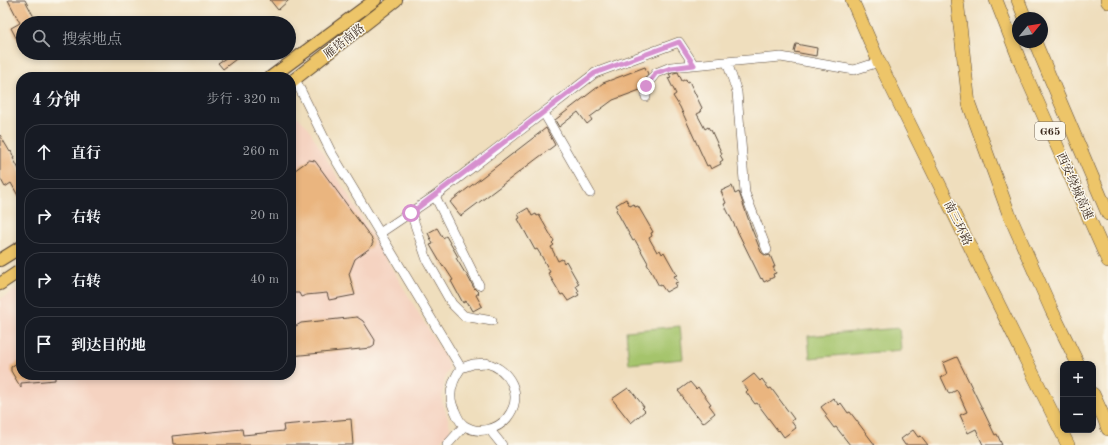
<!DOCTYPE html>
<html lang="zh">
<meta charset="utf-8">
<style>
body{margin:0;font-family:"Old Standard TT","Noto Serif SC",serif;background:#242831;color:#f1f3f6}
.controls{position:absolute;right:12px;bottom:12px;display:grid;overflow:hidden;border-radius:8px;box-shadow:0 2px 6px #0003}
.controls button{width:36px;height:36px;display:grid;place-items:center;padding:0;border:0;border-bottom:1px solid #363941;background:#171b24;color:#f1f3f6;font:20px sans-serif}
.compass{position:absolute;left:1012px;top:12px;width:36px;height:36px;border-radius:50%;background:#171b24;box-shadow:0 2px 6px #0003;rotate:60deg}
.stop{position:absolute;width:12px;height:12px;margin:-9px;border:3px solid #d690ce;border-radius:50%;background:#fff}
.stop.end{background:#d690ce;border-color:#fff;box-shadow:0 1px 4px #0008}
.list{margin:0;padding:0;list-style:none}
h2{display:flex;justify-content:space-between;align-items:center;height:52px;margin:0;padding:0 16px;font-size:17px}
h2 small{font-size:13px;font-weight:400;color:#9ea1a6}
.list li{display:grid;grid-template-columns:26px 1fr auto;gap:12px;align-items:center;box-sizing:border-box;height:56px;margin:0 8px 8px;padding:0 8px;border:1px solid #363941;border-radius:16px}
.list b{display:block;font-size:15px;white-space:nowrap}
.list em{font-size:13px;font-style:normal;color:#9ea1a6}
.icon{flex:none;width:22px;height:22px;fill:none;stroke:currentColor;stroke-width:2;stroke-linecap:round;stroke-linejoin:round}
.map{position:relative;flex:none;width:1108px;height:445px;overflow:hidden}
.search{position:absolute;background:#171b24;box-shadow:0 2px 6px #0003;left:16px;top:16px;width:280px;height:44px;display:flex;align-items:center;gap:10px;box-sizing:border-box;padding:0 14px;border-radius:22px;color:#9ea1a6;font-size:15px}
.panel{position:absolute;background:#171b24;box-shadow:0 2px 6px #0003;left:16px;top:72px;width:280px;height:308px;border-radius:16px}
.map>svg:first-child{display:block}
.built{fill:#f5d3c1}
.pitch{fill:#a5c46c;stroke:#707745}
.building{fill:#eab57f}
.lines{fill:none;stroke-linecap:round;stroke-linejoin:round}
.minor-casing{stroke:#564536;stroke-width:10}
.major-casing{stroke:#564536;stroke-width:14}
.highway-casing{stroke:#564536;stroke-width:14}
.minor{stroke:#fff;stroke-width:9}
.major{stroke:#edc569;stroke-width:12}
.highway{stroke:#edc569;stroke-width:13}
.route{stroke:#d690ce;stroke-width:5}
.labels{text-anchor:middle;stroke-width:3;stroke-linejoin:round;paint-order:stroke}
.shield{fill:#fbf7ec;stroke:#75685c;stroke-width:1}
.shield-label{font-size:11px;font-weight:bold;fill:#3b2a1e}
.street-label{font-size:12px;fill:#3b2a1e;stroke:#fbf7ec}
</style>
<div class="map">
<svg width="1108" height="445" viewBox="0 0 1108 445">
<rect width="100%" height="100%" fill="#fbf7ec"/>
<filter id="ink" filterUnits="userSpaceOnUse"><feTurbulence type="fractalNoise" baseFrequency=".025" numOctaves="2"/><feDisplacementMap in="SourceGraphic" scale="8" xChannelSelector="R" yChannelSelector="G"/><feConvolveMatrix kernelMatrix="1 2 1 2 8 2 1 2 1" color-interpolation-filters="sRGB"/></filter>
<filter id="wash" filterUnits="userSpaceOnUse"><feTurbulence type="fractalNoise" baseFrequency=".012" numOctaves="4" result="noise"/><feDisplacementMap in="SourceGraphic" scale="16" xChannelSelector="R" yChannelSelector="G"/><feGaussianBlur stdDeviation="0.9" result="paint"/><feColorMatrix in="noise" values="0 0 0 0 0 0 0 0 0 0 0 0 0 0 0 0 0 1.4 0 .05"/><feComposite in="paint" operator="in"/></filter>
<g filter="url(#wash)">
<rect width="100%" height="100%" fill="#efdebd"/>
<!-- built -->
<path class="built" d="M291 113H294L307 126 446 359 449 368 445 377 442 400 449 422 451 431 436 445H0V299L21 287V375H291Z"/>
<!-- pitch -->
<path class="pitch" d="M680 326 683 359 629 364 626 331Z
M899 328 901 350 810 358 808 336Z"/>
<g id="blocks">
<!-- building -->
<path class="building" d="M8 0H25L35 19 33 20 35 23H23V51L11 28 20 23Z
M270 0H289L278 10Z
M796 44 817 48 816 56 794 52Z
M229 53H244L223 69 218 63 226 58 224 57Z
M645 67 648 74 641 83 640 90 613 100 590 117 592 120 587 124 578 112 559 127 555 120 603 83Z
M678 72 682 81 686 79 687 82 689 81 702 108 700 110 701 112 697 114 705 129 708 127 710 130H711L722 154 720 155 723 160 720 162 721 164 711 169 709 165 707 166 680 107 673 96 676 94 668 78 671 77 669 74Z
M546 128 555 145 461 216 450 202Z
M0 135 10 152 11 151 14 158H13L21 173V201L11 183 5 187 0 178Z
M309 160 315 161 372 239 373 243 370 248 355 259 349 274 355 295 329 300 327 293 306 295 301 297 299 293H291V173Z
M732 186 735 194 739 192 751 227 761 252 766 256 770 255 775 267H773L776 273 773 274 774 277 764 282 762 278 761 279 724 204 726 203 721 191Z
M626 199 630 206 634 204 635 207 638 206 653 232 651 233 652 236 649 238 657 252 660 250 662 254 664 252 677 275 674 276 678 282 675 283 677 286 666 292 661 285 659 286 647 264 648 263 635 240 633 241 616 210 618 208 616 205Z
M528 208 532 216 536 214 537 216 539 215 554 241 552 243 554 245 551 247 558 261 562 259 564 263 566 261 579 284 576 286 579 291 577 292 579 295 568 301 563 294 561 295 548 273 550 272 542 257 537 249 535 250 518 219 520 218 518 214Z
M437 228 443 238 446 236 458 257 456 258 465 273H466L474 288 479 293 476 295 482 306 473 311 469 304 468 305 466 301 463 303 451 281 453 280 444 266 443 267 430 245 433 244 428 233Z
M357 317 363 321 375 340 374 346 371 348 291 356V329L301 323Z
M957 357 995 435 997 434 1002 445H983L976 429 968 433 960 415 967 412 957 390 949 394 941 377 947 374 943 363Z
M21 360V375H55V380L21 383V388L11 371V367Z
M754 374 760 381 762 379 769 389 771 388 794 419 791 421 796 428 784 437 779 430 778 431 757 403 755 404 746 392 748 390 742 383Z
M690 382 696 389 698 387 711 404 709 405 715 413 703 423 697 415 696 416 683 399 684 398 678 391Z
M628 388 630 391 631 390 644 407 642 408 645 411 631 423 612 399Z
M833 398 839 405 841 403 848 413 850 412 875 445H850L836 427 834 428 825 416 827 415 821 407Z
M351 419 353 445H173L172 436 242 429 243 435 284 431 283 425Z
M913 430 918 437 921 436 928 445H905L901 439Z"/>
</g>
</g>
<g filter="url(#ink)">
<use href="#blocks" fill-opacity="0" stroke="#564536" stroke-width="1"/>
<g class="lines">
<defs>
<path id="minor" d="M727 62 737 92 745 193 767 250
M295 79 331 152 461 368
M646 97V86L656 73 671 67 781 57 854 70 879 62
M544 113 590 193
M435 196 479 285
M411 213 427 260 452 304 464 316 492 321
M380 233 435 196 595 73 679 42 694 65
M486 363C510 369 525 396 507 418 498 429 479 435 465 426 461 424 457 416 455 411 447 397 452 381 461 368L473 364Z
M490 430 502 445
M447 445 464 426"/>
<path id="major" d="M271 77 375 0
M291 82 396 0
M0 260 21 247
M0 284 21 270"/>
<path id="highway" d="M852 0 879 62 1068 445
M957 0 969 104 1009 214 1052 311 1078 364
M996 0 1023 69 1108 261
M1018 0 1025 18
M1107 0 1108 2
M1035 42 1108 214
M1093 394 1104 418 1108 429"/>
</defs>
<!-- minor casing -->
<use href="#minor" class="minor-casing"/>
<!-- major casing -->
<use href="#major" class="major-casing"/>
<!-- highway casing -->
<use href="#highway" class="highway-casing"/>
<!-- minor -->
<use href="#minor" class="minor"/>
<!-- major -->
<use href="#major" class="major"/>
<!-- highway -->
<use href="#highway" class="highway"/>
</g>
</g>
<g class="lines" filter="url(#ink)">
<!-- route -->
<path class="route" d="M411 213 595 73 679 42 694 65 671 68 656 73 646 86"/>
</g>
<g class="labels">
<!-- shield labels -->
<rect class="shield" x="1035" y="122" width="30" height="18" rx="3"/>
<g class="shield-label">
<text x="1050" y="135">G65</text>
</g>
<!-- street labels -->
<g class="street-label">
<text transform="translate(344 41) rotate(-38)" y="4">雁塔南路</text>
<text transform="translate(1075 186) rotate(66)" y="4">西安绕城高速</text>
<text transform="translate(958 223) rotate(64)" y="4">南三环路</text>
</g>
</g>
</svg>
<div class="controls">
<button>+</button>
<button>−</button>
</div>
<svg class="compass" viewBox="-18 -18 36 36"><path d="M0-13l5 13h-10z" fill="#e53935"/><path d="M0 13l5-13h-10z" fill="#9ea1a6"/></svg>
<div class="stop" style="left:411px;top:213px"></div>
<div class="stop end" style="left:646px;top:86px"></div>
<div class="search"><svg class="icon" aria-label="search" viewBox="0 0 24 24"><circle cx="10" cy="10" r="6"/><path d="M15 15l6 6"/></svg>搜索地点</div>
<section class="panel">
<h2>4 分钟<small>步行 · 320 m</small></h2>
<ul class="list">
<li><svg class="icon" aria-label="ahead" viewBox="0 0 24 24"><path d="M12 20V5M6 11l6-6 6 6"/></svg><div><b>直行</b></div><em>260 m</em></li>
<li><svg class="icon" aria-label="right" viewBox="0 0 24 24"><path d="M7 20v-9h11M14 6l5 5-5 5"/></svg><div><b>右转</b></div><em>20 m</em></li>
<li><svg class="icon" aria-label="right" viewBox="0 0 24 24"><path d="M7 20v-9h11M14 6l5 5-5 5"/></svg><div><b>右转</b></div><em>40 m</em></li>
<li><svg class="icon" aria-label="arrive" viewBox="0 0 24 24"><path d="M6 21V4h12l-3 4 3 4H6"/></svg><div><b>到达目的地</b></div></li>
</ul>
</section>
</div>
